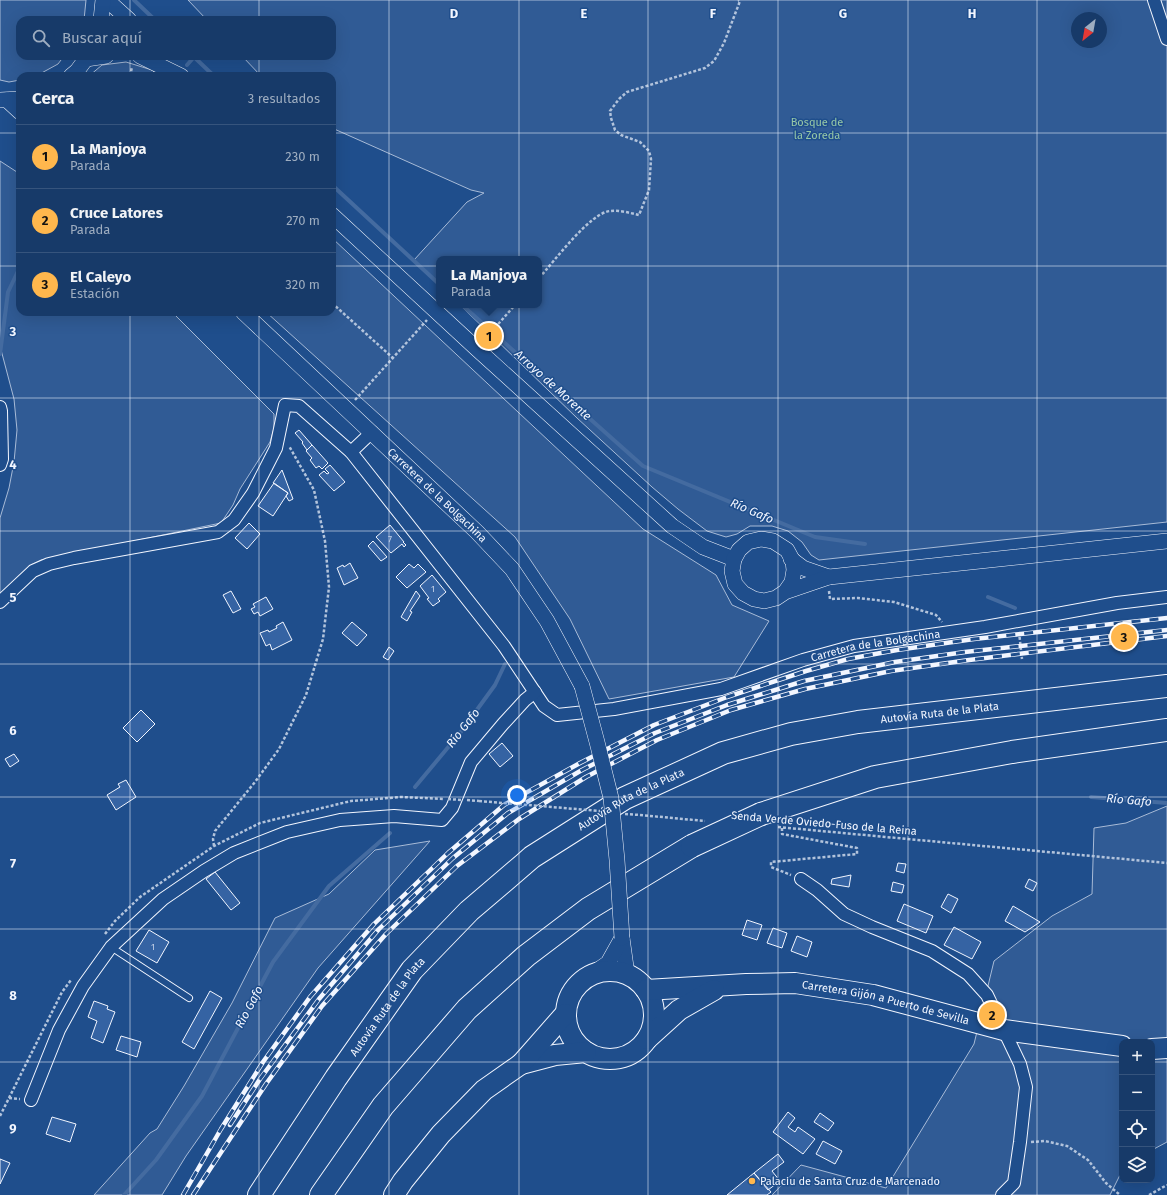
<!DOCTYPE html>
<html lang="es">
<meta charset="utf-8">
<style>
body{margin:0;font-family:"Fira Sans",sans-serif;background:#20416f;color:#f1f3f6}
.controls{position:absolute;right:12px;bottom:12px;display:grid;overflow:hidden;border-radius:8px;box-shadow:0 4px 16px #0002}
.controls button{width:36px;height:36px;display:grid;place-items:center;padding:0;border:0;border-bottom:1px solid #36547d;background:#173a69;color:#f1f3f6;font:20px sans-serif}
.compass{position:absolute;left:1071px;top:12px;width:36px;height:36px;border-radius:50%;background:#173a69;box-shadow:0 4px 16px #0002;rotate:211deg}
.you{position:absolute;left:517px;top:795px;width:14px;height:14px;margin:-10px;border:3px solid #fff;border-radius:50%;background:#1a73e8;box-shadow:0 0 0 6px #1a73e833}
.badge{display:grid;place-items:center;width:26px;height:26px;border-radius:50%;background:#ffb74d;color:#111;font-size:13px;font-weight:700}
.pin{position:absolute;translate:-50% -50%;border:2px solid #fff;box-shadow:0 1px 4px #0006}
.popup{position:absolute;left:436px;top:256px;width:106px;height:52px;box-sizing:border-box;display:grid;place-content:center;border-radius:8px;background:#173a69;filter:drop-shadow(0 1px 3px #0005);font-size:13px;white-space:nowrap;color:#9eadc0}
.popup b{font-size:15px;color:#f1f3f6}
.popup::after{content:'';position:absolute;left:50%;top:100%;margin-left:-8px;border:8px solid transparent;border-top-color:#173a69}
.list{margin:0;padding:0;list-style:none}
h2{display:flex;justify-content:space-between;align-items:center;height:52px;margin:0;padding:0 16px;font-size:17px}
h2 small{font-size:13px;font-weight:400;color:#9eadc0}
.list li{display:grid;grid-template-columns:26px 1fr auto;gap:12px;align-items:center;box-sizing:border-box;height:64px;padding:0 16px;border-top:1px solid #36547d}
.list b{display:block;font-size:15px;white-space:nowrap}
.list p{margin:0;font-size:13px;white-space:nowrap;color:#9eadc0}
.list em{font-size:13px;font-style:normal;color:#9eadc0}
.icon{flex:none;width:22px;height:22px;fill:none;stroke:currentColor;stroke-width:2;stroke-linecap:round;stroke-linejoin:round}
.map{position:relative;flex:none;width:1167px;height:1195px;overflow:hidden}
.search{position:absolute;background:#173a69;box-shadow:0 4px 16px #0002;left:16px;top:16px;width:320px;height:44px;display:flex;align-items:center;gap:10px;box-sizing:border-box;padding:0 14px;border-radius:12px;color:#9eadc0;font-size:15px}
.panel{position:absolute;background:#173a69;box-shadow:0 4px 16px #0002;left:16px;top:72px;width:320px;height:244px;border-radius:12px}
.map>svg:first-child{display:block}
.green{fill:#305b95;stroke:#a8bbd7;fill-rule:evenodd}
.lines{fill:none;stroke-linecap:round;stroke-linejoin:round}
.stream{stroke:#446ba0;stroke-width:4}
.building{fill:#3563a3;stroke:#f2f6ff}
.service-casing{stroke:#f2f6ff;stroke-width:8}
.minor-casing{stroke:#f2f6ff;stroke-width:14}
.tertiary-casing{stroke:#f2f6ff;stroke-width:16}
.trunk-casing{stroke:#f2f6ff;stroke-width:22}
.motorway-casing{stroke:#f2f6ff;stroke-width:24}
.path{stroke:#b3c4dc;stroke-width:2.5;stroke-dasharray:3 2;stroke-linecap:butt}
.service{stroke:#1f4e8c;stroke-width:6}
.minor{stroke:#1f4e8c;stroke-width:12}
.tertiary{stroke:#1f4e8c;stroke-width:15}
.trunk{stroke:#1f4e8c;stroke-width:20}
.motorway{stroke:#1f4e8c;stroke-width:22}
.rail-casing{stroke:#f2f6ff;stroke-width:4.5}
.rail{stroke:#1f4e8c;stroke-width:3;stroke-dasharray:9;stroke-linecap:butt}
.tertiary-bridge-casing{stroke:#f2f6ff;stroke-width:16;stroke-linecap:butt}
.motorway-bridge-casing{stroke:#f2f6ff;stroke-width:24;stroke-linecap:butt}
.path-bridge{stroke:#b3c4dc;stroke-width:2.5;stroke-dasharray:3 2;stroke-linecap:butt}
.tertiary-bridge{stroke:#1f4e8c;stroke-width:15}
.motorway-bridge{stroke:#1f4e8c;stroke-width:22}
.grid{fill:none;stroke:#f2f6ff;stroke-width:1;stroke-opacity:0.55}
.poi-dot{fill:#ffb74d;stroke:#1f4e8c;stroke-width:1.5}
.labels{text-anchor:middle;stroke-width:3;stroke-linejoin:round;paint-order:stroke}
.number-label{font-size:9px;fill:#c3d1e8}
.park-label{font-size:11px;fill:#97c8a6;stroke:#1f4e8c}
.street-label{font-size:11px;fill:#f2f6ff;stroke:#1f4e8c}
.poi-label{font-size:11px;fill:#f2f6ff;stroke:#1f4e8c;text-anchor:start}
.water-label{font-size:12px;font-style:italic;fill:#f2f6ff;stroke:#1f4e8c}
.grid-label{font-size:13px;text-anchor:middle;font-weight:bold;fill:#f2f6ff;stroke:#1f4e8c;stroke-width:3;stroke-linejoin:round;paint-order:stroke}
</style>
<div class="map">
<svg width="1167" height="1195" viewBox="0 0 1167 1195">
<rect width="100%" height="100%" fill="#1f4e8c"/>
<!-- green -->
<path class="green" d="M0 0H86L84 20H20V56H64L58 64 36 76H20V80L9 82 0 80Z
M188 0H1167V522L819 560 811 555 802 542 788 531 772 526H750L737 534 726 537 707 531 678 509 652 487 577 418 460 305H539V259H439V285L414 260 467 202 484 193 471 190 332 128V76H261L242 56H332V20H207ZM1077 18H1101V42H1077Z
M126 62 152 70 158 76H89L102 65Z
M0 161 20 174V312H172L274 414V428L270 442 240 489 233 505 221 523 41 560 31 565 0 596V518L9 488 14 462 17 430 14 399 0 346Z
M332 238 643 529 716 575 732 605 769 621 734 677 609 699 570 619 515 537 266 312H332Z
M1167 806V1142L1152 1150V1042H1122V1171L1110 1195H772L801 1165 886 1188 974 1044 994 961 1052 916 1092 894 1094 828 1126 823Z
M430 841 318 968 186 1156 162 1195H94L150 1133 157 1129 184 1086 232 1003 275 918 329 894 375 850Z"/>
<g class="lines">
<!-- stream -->
<path class="stream" d="M134 0 155 20
M193 56 214 76
M187 65 194 57
M332 185 439 284
M462 305 643 466 815 537 865 544
M0 354 8 292 20 267
M988 597 1015 608
M415 787 460 733 495 685 505 664
M1091 797 1167 803
M124 1195 156 1160 202 1096 273 962 329 886 390 833"/>
</g>
<!-- building -->
<path class="building" d="M299 430 312 445 307 450 302 443 303 442 295 433Z
M312 445 328 463 322 469 319 466 316 468 310 460 312 458 306 451Z
M330 465 345 482 334 491 319 475 324 471 327 474 329 473 325 469Z
M282 470 293 499 289 501 286 496 288 493 273 483Z
M274 483 288 493 273 516 258 506Z
M249 523 260 534 247 549 235 538Z
M390 525 404 542H403L406 545 404 547 402 544 391 553 376 537Z
M373 541 387 557 381 561 368 546Z
M350 563 358 578 344 585 337 568 343 565 344 567Z
M409 564 414 568 418 564 426 572 407 588 396 577Z
M432 575 446 592 438 599 440 601 433 606 427 599 429 598 420 586Z
M231 591 241 609 233 613 223 595Z
M416 591 420 596 410 611 412 612 407 621 401 617Z
M266 597 273 609 260 616 258 612 254 614 251 609 255 607 253 604Z
M283 622 292 640 272 650 270 644 266 646 260 633 268 630 269 632 277 628 276 626Z
M352 622 367 635 357 646 342 633Z
M389 647 394 651 388 660 383 657Z
M141 710 155 724 137 742 123 728Z
M502 743 513 756 500 767 489 754Z
M14 754 19 761 10 767 5 759Z
M126 780 136 797 116 810 107 795 120 787 118 784Z
M898 863 906 864 904 873 896 871Z
M215 872 240 903 231 910 206 879Z
M851 875 849 887 831 884 832 879Z
M1029 879 1037 883 1033 891 1025 887Z
M893 882 904 885 902 893 891 891Z
M948 894 958 899 951 913 941 907Z
M904 904 933 916 926 933 897 921Z
M1013 906 1040 922 1025 932 1005 921Z
M747 920 762 925 757 940 742 935Z
M954 927 981 942 972 959 944 945Z
M773 928 787 933 782 948 767 943Z
M149 930 169 942 157 963 136 951Z
M797 936 812 942 807 957 791 951Z
M210 991 222 998 194 1049 182 1042Z
M94 1001 108 1006 107 1009 115 1012 103 1043 91 1038 97 1021 88 1017Z
M121 1036 141 1042 137 1057 116 1050Z
M788 1112 795 1118 788 1127 795 1132 798 1127 815 1139 803 1154 773 1132Z
M820 1113 834 1123 828 1131 814 1122Z
M52 1117 76 1124 70 1142 46 1134Z
M823 1141 842 1151 835 1164 816 1154Z
M778 1154 784 1162 772 1171 780 1181 768 1190 754 1173Z
M0 1159 10 1163 0 1184Z
M754 1173 771 1192 767 1195H727Z"/>
<g class="lines">
<defs>
<path id="service" d="M111 947 189 998"/>
<g id="minor">
<path d="M1154 0 1167 39"/>
<path d="M0 407 1 411 2 459 0 465"/>
<path d="M351 452 372 432"/>
<path id="s1" d="M0 602 33 571 49 564 74 558 218 532 234 520 253 493 276 448 285 405 299 406 351 452 504 646 544 706 557 715 614 709 721 689 803 660 854 646 985 627 1117 603 1167 597"/>
<path d="M801 879 817 890 844 914 872 927 932 951 968 974 987 995 1020 1064 1026 1087 1020 1142 1014 1183 1002 1195"/>
<path d="M31 1100 59 1030 83 986 111 947 163 899 204 871 234 853 287 832 340 820 394 816 442 820 452 808 471 762 503 724 525 700 535 692"/>
</g>
<g id="tertiary">
<path d="M107 0 129 20"/>
<path d="M101 20 103 0"/>
<path d="M140 56 181 76"/>
<path d="M86 59 106 56"/>
<path d="M71 76 77 71 88 56"/>
<path d="M0 100 20 99"/>
<path d="M7 100 20 112"/>
<path d="M332 215 477 349 672 526 703 547 734 559"/>
<path id="s2" d="M243 312 477 532 512 569 547 621 582 686"/>
<path d="M791 559 803 568 829 577"/>
<path d="M785 592 792 582 794 570 793 561 787 550 773 541 761 539 748 542 739 550 734 559 732 571 735 584 743 593 754 599 764 601 776 598 785 592 829 577 1167 541"/>
<path d="M622 938 627 974"/>
<path d="M592 974 608 963 622 938"/>
</g>
<g id="trunk">
<circle cx="610" cy="1015" r="44"/>
<path id="s3" d="M646 990 746 984 795 983 873 995 1004 1030 1122 1046"/>
<path d="M647 1039 679 1010 714 990"/>
<path d="M1152 1049 1167 1048"/>
<path d="M521 1064 555 1055 586 1052"/>
<path d="M394 1195 403 1181 441 1134 484 1090 521 1064 565 1014"/>
</g>
<g id="motorway">
<path d="M761 814 875 777 1012 752 1167 730"/>
<path id="s4" d="M259 1195 336 1078 412 970 469 911 524 864 532 857 625 798 723 753 791 734 858 722 1167 686"/>
<path d="M321 1195 383 1106 467 1009 526 956 588 909 692 846"/>
</g>
</defs>
<!-- service casing -->
<use href="#service" class="service-casing"/>
<!-- minor casing -->
<use href="#minor" class="minor-casing"/>
<!-- tertiary casing -->
<use href="#tertiary" class="tertiary-casing"/>
<!-- trunk casing -->
<use href="#trunk" class="trunk-casing"/>
<!-- motorway casing -->
<use href="#motorway" class="motorway-casing"/>
<!-- path -->
<path class="path" d="M130 76 132 67
M539 278C553 263 591 211 611 211 620 210 630 213 639 215L649 190 651 159 649 151 640 142 621 135 615 130 611 118 610 111 619 99 627 92 705 68 714 61 724 43 740 1 738 0
M332 303 393 358
M485 339 515 305
M355 400 427 320
M829 591 830 599 858 598 894 602 936 615 942 622
M1019 632 1022 659
M467 800 479 801
M640 815 705 821
M778 827 1167 863
M782 828V834L857 848V854L771 862V867L791 875
M214 846 213 839 215 831 255 782 279 749 306 695 323 639 329 587 325 541 314 490 289 446
M105 934 115 921 140 897 214 846 260 823 351 801 401 797 444 799
M9 1098 20 1099
M0 1116 62 992 71 980
M1031 1142 1045 1141 1067 1146 1088 1160 1106 1183 1120 1195
M1149 1195 1167 1185"/>
<!-- service -->
<use href="#service" class="service"/>
<!-- minor -->
<use href="#minor" class="minor"/>
<!-- tertiary -->
<use href="#tertiary" class="tertiary"/>
<!-- trunk -->
<use href="#trunk" class="trunk"/>
<!-- motorway -->
<use href="#motorway" class="motorway"/>
<defs>
<path id="rail" d="M230 1125 260 1079 319 999 379 929 453 858 508 813 582 770 655 733 727 705 804 681 895 662 965 652 1167 630
M183 1195 221 1129 263 1062 310 997 374 924 448 853 504 805 580 763 654 725 727 697 806 671 848 659 897 650 974 639 1167 618
M193 1195 266 1084 322 1006 386 934 457 866 519 819 586 777 657 740 731 710 805 689 891 671 969 660 1167 636"/>
</defs>
<!-- rail casing -->
<use href="#rail" class="rail-casing"/>
<!-- rail -->
<use href="#rail" class="rail"/>
<defs>
<path id="tertiary-bridge" d="M582 686 597 742 611 798 617 860 622 938"/>
<path id="motorway-bridge" d="M692 846 761 814"/>
</defs>
<!-- tertiary-bridge casing -->
<use href="#tertiary-bridge" class="tertiary-bridge-casing"/>
<!-- motorway-bridge casing -->
<use href="#motorway-bridge" class="motorway-bridge-casing"/>
<!-- path-bridge -->
<path class="path-bridge" d="M448 799 461 800
M479 801 600 811
M625 814 640 815"/>
<!-- tertiary-bridge -->
<use href="#tertiary-bridge" class="tertiary-bridge"/>
<!-- motorway-bridge -->
<use href="#motorway-bridge" class="motorway-bridge"/>
</g>
<!-- grid -->
<path class="grid" d="M130 0V20M259 0V20M389 0V1195M519 0V1195M648 0V1195M778 0V1195M908 0V1195M1037 0V1195M130 56V76M259 56V76M0 133H20M332 133H1167M0 266H20M332 266H1167M130 312V1195M259 312V1195M0 398H1167M0 531H1167M0 664H1167M0 797H1167M0 929H1167M0 1062H1122M1152 1062H1167"/>
<!-- markers -->
<circle class="poi-dot" cx="752" cy="1181" r="4"/>
<g class="labels">
<!-- number labels -->
<g class="number-label">
<text x="390" y="542">7</text>
<text x="433" y="592">1</text>
<text x="153" y="950">1</text>
</g>
<!-- park labels -->
<g class="park-label">
<text x="817" y="126">Bosque de<tspan x="817" dy="13">la Zoreda</tspan></text>
</g>
<!-- street labels -->
<g class="street-label">
<text dy="4" stroke="none"><textPath href="#s2" startOffset="267">Carretera de la Bolgachina</textPath></text>
<text dy="4" stroke="none"><textPath href="#s1" startOffset="1128">Carretera de la Bolgachina</textPath></text>
<text dy="4" stroke="none"><textPath href="#s4" startOffset="876">Autovía Ruta de la Plata</textPath></text>
<text dy="4" stroke="none"><textPath href="#s4" startOffset="552">Autovía Ruta de la Plata</textPath></text>
<text transform="translate(824 823) rotate(5)" y="4">Senda Verde Oviedo-Fuso de la Reina</text>
<text dy="4" stroke="none"><textPath href="#s3" startOffset="242">Carretera Gijón a Puerto de Sevilla</textPath></text>
<text dy="4" stroke="none"><textPath href="#s4" startOffset="228">Autovía Ruta de la Plata</textPath></text>
</g>
<!-- poi labels -->
<g class="poi-label">
<text x="760" y="1185">Palaciu de Santa Cruz de Marcenado</text>
</g>
<!-- water labels -->
<g class="water-label">
<text transform="translate(553 385) rotate(42)" y="4">Arroyo de Morente</text>
<text transform="translate(752 511) rotate(23)" y="4">Río Gafo</text>
<text transform="translate(463 728) rotate(-52)" y="4">Río Gafo</text>
<text transform="translate(1129 800) rotate(5)" y="4">Río Gafo</text>
<text transform="translate(249 1007) rotate(-62)" y="4">Río Gafo</text>
</g>
</g>
<g class="grid-label">
<text x="454" y="18">D</text>
<text x="584" y="18">E</text>
<text x="713" y="18">F</text>
<text x="843" y="18">G</text>
<text x="972" y="18">H</text>
<text x="13" y="336">3</text>
<text x="13" y="469">4</text>
<text x="13" y="602">5</text>
<text x="13" y="735">6</text>
<text x="13" y="868">7</text>
<text x="13" y="1000">8</text>
<text x="13" y="1133">9</text>
</g>
</svg>
<div class="controls">
<button>+</button>
<button>−</button>
<button><svg class="icon" aria-label="locate" viewBox="0 0 24 24"><circle cx="12" cy="12" r="6"/><path d="M12 2v4M12 18v4M2 12h4M18 12h4"/></svg></button>
<button><svg class="icon" aria-label="layers" viewBox="0 0 24 24"><path d="M12 4l9 5-9 5-9-5zM3 14l9 5 9-5"/></svg></button>
</div>
<svg class="compass" viewBox="-18 -18 36 36"><path d="M0-13l5 13h-10z" fill="#e53935"/><path d="M0 13l5-13h-10z" fill="#9eadc0"/></svg>
<div class="you"></div>
<div class="pin badge" style="left:489px;top:336px">1</div>
<div class="popup"><b>La Manjoya</b>Parada</div>
<div class="pin badge" style="left:992px;top:1015px">2</div>
<div class="pin badge" style="left:1124px;top:637px">3</div>
<div class="search"><svg class="icon" aria-label="search" viewBox="0 0 24 24"><circle cx="10" cy="10" r="6"/><path d="M15 15l6 6"/></svg>Buscar aquí</div>
<section class="panel">
<h2>Cerca<small>3 resultados</small></h2>
<ul class="list">
<li><span class="badge">1</span><div><b>La Manjoya</b><p>Parada</p></div><em>230 m</em></li>
<li><span class="badge">2</span><div><b>Cruce Latores</b><p>Parada</p></div><em>270 m</em></li>
<li><span class="badge">3</span><div><b>El Caleyo</b><p>Estación</p></div><em>320 m</em></li>
</ul>
</section>
</div>
